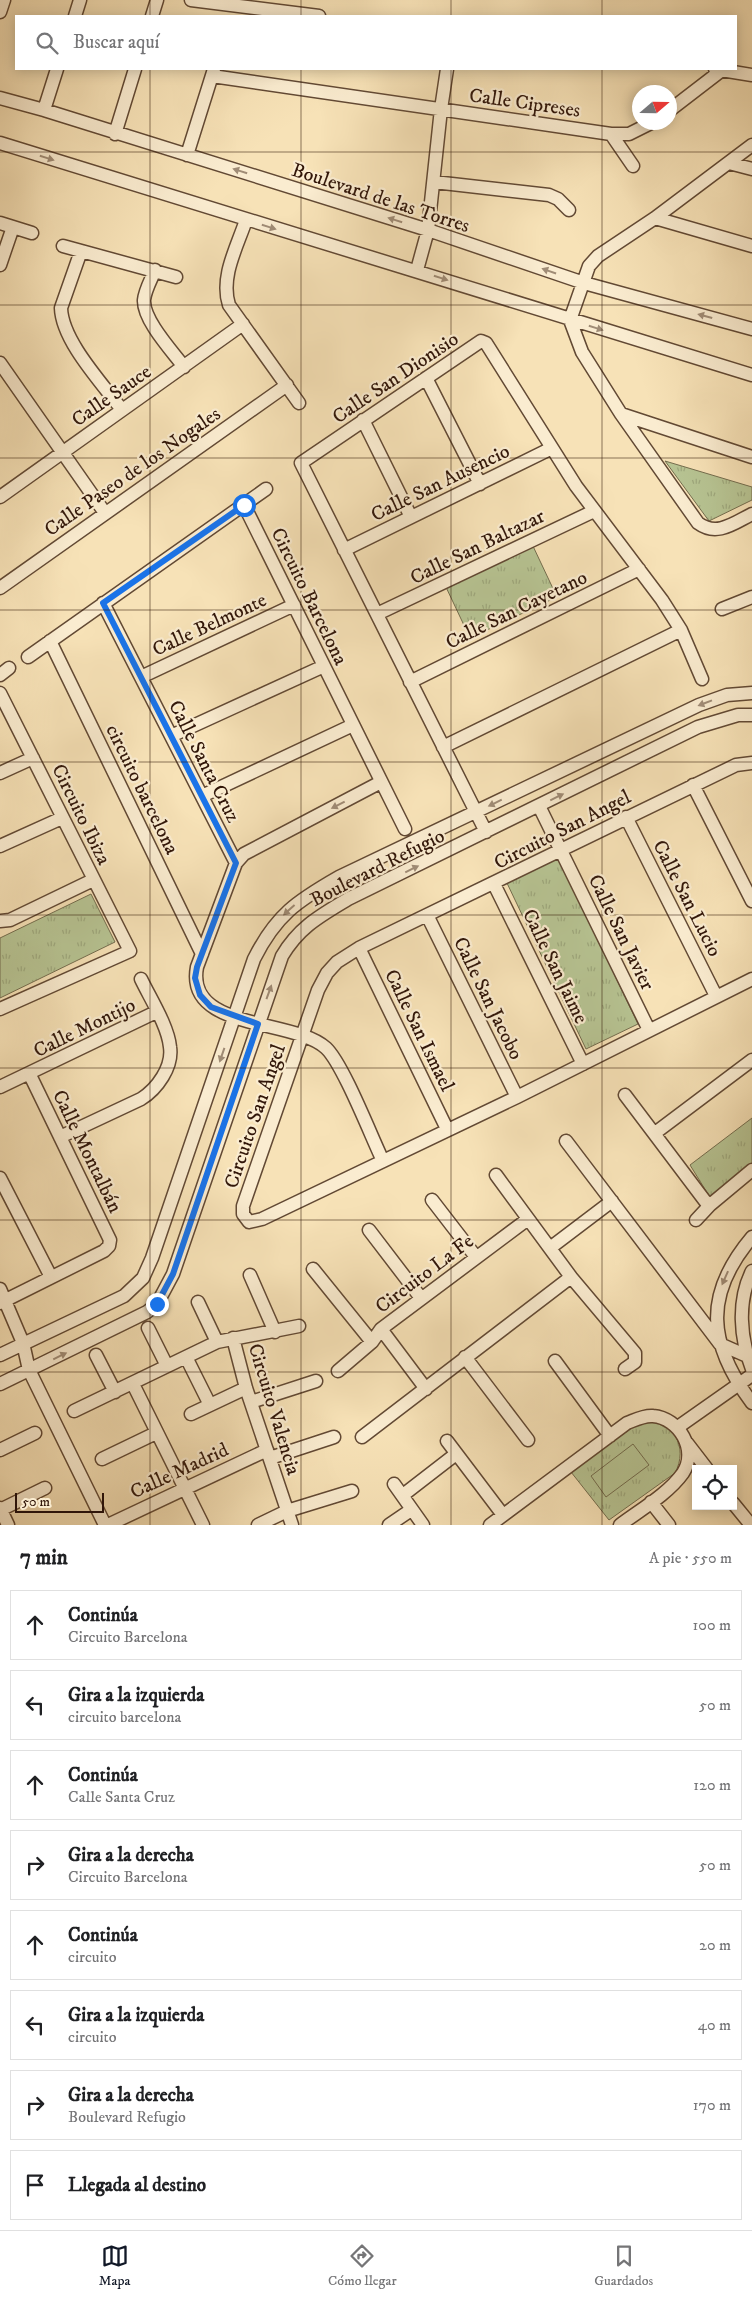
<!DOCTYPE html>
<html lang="es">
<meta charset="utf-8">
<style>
body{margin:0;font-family:"IM FELL DW Pica",serif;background:#f6f6f6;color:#202124}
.controls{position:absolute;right:15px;bottom:15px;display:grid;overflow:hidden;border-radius:0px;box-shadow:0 2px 12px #0003}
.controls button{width:45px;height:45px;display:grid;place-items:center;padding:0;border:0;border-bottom:1px solid #e0e0e0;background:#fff;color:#202124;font:25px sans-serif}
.compass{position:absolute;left:632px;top:85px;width:45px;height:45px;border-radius:50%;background:#fff;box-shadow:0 2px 12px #0003;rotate:70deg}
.scale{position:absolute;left:15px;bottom:12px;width:89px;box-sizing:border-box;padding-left:5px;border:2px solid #311609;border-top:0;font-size:14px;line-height:18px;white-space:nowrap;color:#311609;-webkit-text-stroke:4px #faecd0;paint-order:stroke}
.stop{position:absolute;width:15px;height:15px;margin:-11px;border:4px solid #1a73e8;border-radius:50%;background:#fff}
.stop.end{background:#1a73e8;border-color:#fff;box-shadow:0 1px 5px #0008}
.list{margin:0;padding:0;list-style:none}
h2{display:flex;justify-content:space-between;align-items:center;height:65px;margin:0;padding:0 20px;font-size:21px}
h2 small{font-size:16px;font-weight:400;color:#757577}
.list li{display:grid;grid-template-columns:32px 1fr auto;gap:15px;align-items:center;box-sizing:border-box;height:70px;margin:0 10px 10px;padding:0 10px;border:1px solid #e0e0e0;border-radius:0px}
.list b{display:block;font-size:19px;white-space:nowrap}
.list p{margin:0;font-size:16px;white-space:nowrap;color:#757577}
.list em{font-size:16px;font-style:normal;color:#757577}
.icon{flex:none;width:28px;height:28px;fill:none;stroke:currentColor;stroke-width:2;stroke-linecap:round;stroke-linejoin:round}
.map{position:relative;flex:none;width:752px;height:1525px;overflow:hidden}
.search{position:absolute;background:#fff;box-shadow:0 2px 12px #0003;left:15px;right:15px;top:15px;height:55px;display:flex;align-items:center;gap:12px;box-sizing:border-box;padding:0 18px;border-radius:0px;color:#757577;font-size:19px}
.sheet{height:705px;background:#fff}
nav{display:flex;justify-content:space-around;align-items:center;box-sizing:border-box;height:70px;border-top:1px solid #e0e0e0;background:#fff;font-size:14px;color:#757577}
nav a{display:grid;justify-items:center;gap:2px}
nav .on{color:#111827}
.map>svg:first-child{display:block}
.grass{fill:url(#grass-tufts);stroke:#746d4e}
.pitch{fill:#b7c493;stroke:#746d4e}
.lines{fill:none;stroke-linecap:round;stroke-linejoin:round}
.minor-casing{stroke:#624934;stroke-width:15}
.minor{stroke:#faecd0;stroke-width:12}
.oneway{fill:#a08c76}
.route{stroke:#1a73e8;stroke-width:6}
.grid{fill:none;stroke:#311609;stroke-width:1;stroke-opacity:0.55}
.labels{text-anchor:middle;stroke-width:4.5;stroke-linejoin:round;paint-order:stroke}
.street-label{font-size:20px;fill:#311609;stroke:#faecd0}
</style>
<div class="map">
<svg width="752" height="1525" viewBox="0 0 752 1525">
<defs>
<pattern id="grass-tufts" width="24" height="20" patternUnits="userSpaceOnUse" patternTransform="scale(1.25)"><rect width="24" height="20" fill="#b7c493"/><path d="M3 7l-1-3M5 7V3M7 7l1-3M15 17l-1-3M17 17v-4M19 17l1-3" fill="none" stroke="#9ea87d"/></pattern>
</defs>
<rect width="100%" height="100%" fill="#f7e2b7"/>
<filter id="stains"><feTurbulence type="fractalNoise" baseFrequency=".004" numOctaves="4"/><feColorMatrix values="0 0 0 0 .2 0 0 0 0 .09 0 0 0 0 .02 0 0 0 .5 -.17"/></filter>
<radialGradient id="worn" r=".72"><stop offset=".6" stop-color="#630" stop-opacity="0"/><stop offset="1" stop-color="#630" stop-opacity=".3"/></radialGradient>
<!-- grass -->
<path class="grass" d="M665 461 752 487V500L709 521Z
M532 544 557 597 470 638 445 585Z
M558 856 638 1024 586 1049 506 881Z
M91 894 115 942 0 998V938Z
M752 1118V1168L711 1199 690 1165Z
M644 1419C673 1420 689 1447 675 1473L609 1520 571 1472Z"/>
<!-- pitch -->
<path class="pitch" d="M633 1444 649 1465 606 1497 591 1476Z"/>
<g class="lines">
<defs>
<path id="minor" d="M191 0 319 16
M0 12 4 0
M75 16 80 0
M152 16 157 0
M715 69 752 75
M212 76 611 134H629L653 122
M0 98 44 110 428 230 584 283 752 329
M44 110 57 69
M670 110 722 70
M115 134 135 69
M611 134 633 166
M0 143 752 375
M752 145 655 218 598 256 589 266 570 320 582 352 621 414 698 523C717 537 734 523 752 514
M187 155 214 69
M729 163 752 169
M434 182 549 195 558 199 569 210
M655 218 752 246
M246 220C237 247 220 277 229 305L299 403
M0 223 32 233
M63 246 176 277
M81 251 61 308C62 341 102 383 122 410
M0 265 13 227
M155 270C151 280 145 290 144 300 143 320 172 351 184 367
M417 270 428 230 441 109 447 69
M0 363 105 513
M426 378 480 484
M621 414 752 457
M363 420 411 517
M0 497 243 324
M244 505 405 829
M344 550 552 448
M0 588 287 385
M103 603 236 863
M722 609 752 597
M377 614 594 511
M50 641 202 954
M28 657 266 489
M0 675 9 668
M141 677 294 605
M410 682 639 569
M0 693 130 951 0 1009
M171 736 324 666
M443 747 681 630
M752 763 736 765 359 948 337 962 327 973 318 990 243 1206V1214L249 1222 262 1219 517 1097 752 979
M0 773 33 758
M381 782 244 854 236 863 197 967C185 1031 293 1018 326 1048 343 1064 371 1136 383 1161
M693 785 752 901
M202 796 353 725
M539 806 649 1030
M626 817 716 996
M486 832 301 463 481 341 486 343 576 486 662 600 681 630 702 679
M0 846 62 818
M494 884 583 1064
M427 915 517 1097
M0 921 10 920 93 880
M359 948 447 1129
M0 1087 156 1012
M625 1095 705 1201 710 1205
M655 1133 752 1060
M60 1137 141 1099C157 1089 173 1067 170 1047 168 1026 150 998 141 979
M566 1141 720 1344 747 1356
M496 1175 571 1277 635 1353V1362L625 1369
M0 1178 51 1277
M432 1200 476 1257
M696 1220 710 1205 752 1170
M369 1230 421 1298
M752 1237C703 1295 708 1344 752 1403
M550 1248 612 1201
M313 1269 372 1342
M752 1271C737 1301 740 1338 752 1369
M250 1275 275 1332
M0 1289 23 1343 29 1370 105 1525
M198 1302 217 1342
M0 1303 104 1251 109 1246 110 1240 30 1075
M148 1328 167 1366
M381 1329 426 1389
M233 1338 246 1388 292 1525
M0 1355 124 1296 143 1278 152 1258 254 959C276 915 297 901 339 877L699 705 727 695 752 693
M96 1355 115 1392
M186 1357 210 1405
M465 1357 528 1440
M555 1361 610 1436
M338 1371 372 1342 381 1329 528 1219
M0 1384 147 1312 157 1304 173 1274 282 956C299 927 320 916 348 899L698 727 738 715H752
M133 1384 203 1525
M251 1402 316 1381
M74 1411 217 1342 299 1326
M191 1414 246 1388
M678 1427 752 1375
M362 1437 571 1277
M447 1441 503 1515
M687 1443 707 1469
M0 1450 35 1433
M270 1458 334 1437
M102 1459 156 1433
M394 1484 423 1525
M403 1495 456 1454
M651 1502 669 1525
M733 1503 751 1525
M0 1508 8 1525
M0 1510 45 1488
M108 1525 267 1450
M258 1525 287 1511 352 1491
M389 1525 411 1510
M490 1525 627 1423C635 1420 644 1415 653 1416 679 1418 698 1450 683 1473 668 1494 640 1510 620 1525"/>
</defs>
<!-- minor casing -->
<use href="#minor" class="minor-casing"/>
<!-- minor -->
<use href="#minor" class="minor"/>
</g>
<!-- one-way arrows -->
<defs><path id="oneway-solid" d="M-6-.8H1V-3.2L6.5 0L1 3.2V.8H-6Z" transform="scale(1.25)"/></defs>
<g class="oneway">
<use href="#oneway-solid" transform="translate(47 158) rotate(17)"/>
<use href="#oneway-solid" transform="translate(240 171) rotate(-163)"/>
<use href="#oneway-solid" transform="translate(395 220) rotate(-163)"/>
<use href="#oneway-solid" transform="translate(269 227) rotate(17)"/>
<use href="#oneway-solid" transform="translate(549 271) rotate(-161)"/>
<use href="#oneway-solid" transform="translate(441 278) rotate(18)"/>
<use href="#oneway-solid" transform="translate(705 316) rotate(-165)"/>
<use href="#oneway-solid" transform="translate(596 328) rotate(17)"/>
<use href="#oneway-solid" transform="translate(705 703) rotate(159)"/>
<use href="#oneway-solid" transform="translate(557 797) rotate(-26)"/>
<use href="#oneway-solid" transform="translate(495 803) rotate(154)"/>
<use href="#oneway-solid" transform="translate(338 805) rotate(153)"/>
<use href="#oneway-solid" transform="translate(412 869) rotate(-26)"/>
<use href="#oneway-solid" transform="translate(289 910) rotate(138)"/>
<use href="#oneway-solid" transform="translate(269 992) rotate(-70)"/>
<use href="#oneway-solid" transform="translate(222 1055) rotate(109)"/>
<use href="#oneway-solid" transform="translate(725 1278) rotate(114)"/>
<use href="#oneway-solid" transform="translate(60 1356) rotate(-26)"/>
</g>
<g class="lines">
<!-- route -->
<path class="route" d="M157 1304 173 1274 258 1024 211 1007 200 995 195 978 197 967 236 863 103 603 244 505"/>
</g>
<!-- grid -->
<path class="grid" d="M150 0V16M301 0V16M451 0V16M602 0V16M150 69V1525M301 69V1525M451 69V1525M602 69V1525M0 152H752M0 305H752M0 458H752M0 610H752M0 762H752M0 915H752M0 1068H752M0 1220H752M0 1372H752"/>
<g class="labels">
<!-- street labels -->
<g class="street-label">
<text transform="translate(525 102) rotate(8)" y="7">Calle Cipreses</text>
<text transform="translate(381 197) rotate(18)" y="7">Boulevard de las Torres</text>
<text transform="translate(395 377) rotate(-34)" y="7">Calle San Dionisio</text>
<text transform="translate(111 395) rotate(-35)" y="7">Calle Sauce</text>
<text transform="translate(132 471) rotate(-35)" y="7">Calle Paseo de los Nogales</text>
<text transform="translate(440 482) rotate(-26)" y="7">Calle San Ausencio</text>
<text transform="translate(477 546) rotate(-26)" y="7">Calle San Baltazar</text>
<text transform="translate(310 596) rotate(64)" y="7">Circuito Barcelona</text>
<text transform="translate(516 609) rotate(-26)" y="7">Calle San Cayetano</text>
<text transform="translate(209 624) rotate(-25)" y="7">Calle Belmonte</text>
<text transform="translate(205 761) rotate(63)" y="7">Calle Santa Cruz</text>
<text transform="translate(143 789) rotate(64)" y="7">circuito barcelona</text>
<text transform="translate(82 814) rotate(64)" y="7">Circuito Ibiza</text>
<text transform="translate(562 829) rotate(-27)" y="7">Circuito San Angel</text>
<text transform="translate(377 867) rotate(-27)" y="7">Boulevard Refugio</text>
<text transform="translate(688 898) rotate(63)" y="7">Calle San Lucio</text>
<text transform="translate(622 932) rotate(64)" y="7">Calle San Javier</text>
<text transform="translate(556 966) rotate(64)" y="7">Calle San Jaime</text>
<text transform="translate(489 998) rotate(64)" y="7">Calle San Jacobo</text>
<text transform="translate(84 1027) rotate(-26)" y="7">Calle Montijo</text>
<text transform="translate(420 1030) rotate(64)" y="7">Calle San Ismael</text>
<text transform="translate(254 1116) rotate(-71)" y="7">Circuito San Angel</text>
<text transform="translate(88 1151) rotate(64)" y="7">Calle Montalbán</text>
<text transform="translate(424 1273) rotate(-37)" y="7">Circuito La Fe</text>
<text transform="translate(275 1409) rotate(73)" y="7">Circuito Valencia</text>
<text transform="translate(179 1470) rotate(-25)" y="7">Calle Madrid</text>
</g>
</g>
<rect width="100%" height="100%" filter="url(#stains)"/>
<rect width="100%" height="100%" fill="url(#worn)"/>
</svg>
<div class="controls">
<button><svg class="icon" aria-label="locate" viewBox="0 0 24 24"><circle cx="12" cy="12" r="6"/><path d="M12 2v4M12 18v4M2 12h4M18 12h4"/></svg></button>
</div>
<svg class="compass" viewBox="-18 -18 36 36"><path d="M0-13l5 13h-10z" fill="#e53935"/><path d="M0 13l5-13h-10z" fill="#757577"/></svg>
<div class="scale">50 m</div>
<div class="stop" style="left:244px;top:505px"></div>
<div class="stop end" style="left:157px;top:1304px"></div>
<div class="search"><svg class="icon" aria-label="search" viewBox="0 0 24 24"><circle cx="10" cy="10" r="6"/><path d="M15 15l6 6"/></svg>Buscar aquí</div>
</div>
<section class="sheet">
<h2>7 min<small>A pie · 550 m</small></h2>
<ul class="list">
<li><svg class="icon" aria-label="ahead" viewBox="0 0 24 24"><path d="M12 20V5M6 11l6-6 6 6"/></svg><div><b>Continúa</b><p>Circuito Barcelona</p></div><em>100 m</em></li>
<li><svg class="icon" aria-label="left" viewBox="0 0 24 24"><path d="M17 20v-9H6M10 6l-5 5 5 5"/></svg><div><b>Gira a la izquierda</b><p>circuito barcelona</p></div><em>50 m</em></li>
<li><svg class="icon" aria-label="ahead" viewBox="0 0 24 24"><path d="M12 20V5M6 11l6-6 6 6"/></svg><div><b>Continúa</b><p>Calle Santa Cruz</p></div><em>120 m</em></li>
<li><svg class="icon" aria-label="right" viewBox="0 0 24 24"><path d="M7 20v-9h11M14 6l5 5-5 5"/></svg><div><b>Gira a la derecha</b><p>Circuito Barcelona</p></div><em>50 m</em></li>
<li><svg class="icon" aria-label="ahead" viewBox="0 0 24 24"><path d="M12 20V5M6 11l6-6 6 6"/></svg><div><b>Continúa</b><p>circuito</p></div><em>20 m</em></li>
<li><svg class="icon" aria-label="left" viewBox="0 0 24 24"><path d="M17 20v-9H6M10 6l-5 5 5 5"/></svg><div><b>Gira a la izquierda</b><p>circuito</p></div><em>40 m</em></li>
<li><svg class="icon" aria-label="right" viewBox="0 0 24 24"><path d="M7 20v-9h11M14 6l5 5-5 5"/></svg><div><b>Gira a la derecha</b><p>Boulevard Refugio</p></div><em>170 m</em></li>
<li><svg class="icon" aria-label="arrive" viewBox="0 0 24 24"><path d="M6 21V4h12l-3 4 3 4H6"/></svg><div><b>Llegada al destino</b></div></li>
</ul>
</section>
<nav>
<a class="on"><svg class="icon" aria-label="map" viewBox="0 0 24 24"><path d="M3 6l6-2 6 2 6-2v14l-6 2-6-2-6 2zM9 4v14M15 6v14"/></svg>Mapa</a>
<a><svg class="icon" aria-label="directions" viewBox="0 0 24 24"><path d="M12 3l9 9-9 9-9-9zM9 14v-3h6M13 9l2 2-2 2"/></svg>Cómo llegar</a>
<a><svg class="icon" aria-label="saved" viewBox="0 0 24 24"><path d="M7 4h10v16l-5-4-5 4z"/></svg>Guardados</a>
</nav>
